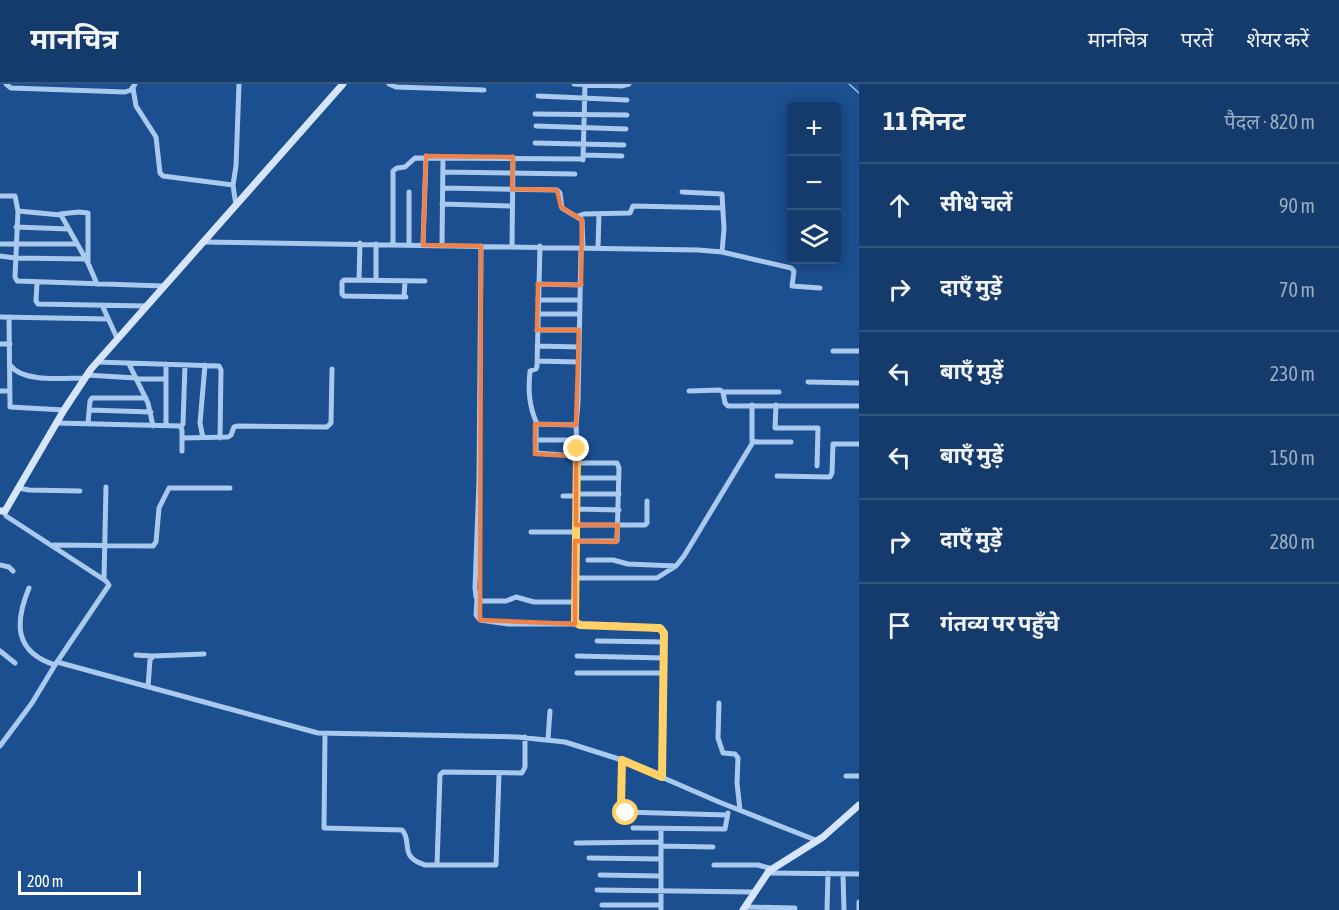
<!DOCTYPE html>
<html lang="hi">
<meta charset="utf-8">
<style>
body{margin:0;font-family:"Asap Condensed","Noto Sans Devanagari",sans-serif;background:#214673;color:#f1f3f6}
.controls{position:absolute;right:18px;top:18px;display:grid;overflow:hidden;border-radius:6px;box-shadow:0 3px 15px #0003}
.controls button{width:54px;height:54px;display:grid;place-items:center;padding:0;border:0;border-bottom:2px solid #33557e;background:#143b6b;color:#f1f3f6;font:30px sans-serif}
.scale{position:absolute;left:18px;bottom:15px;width:123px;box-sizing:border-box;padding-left:6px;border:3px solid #fff;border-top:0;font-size:16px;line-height:21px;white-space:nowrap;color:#fff;-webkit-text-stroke:4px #1b4f8f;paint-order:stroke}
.stop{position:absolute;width:18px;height:18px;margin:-14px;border:4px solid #ffd166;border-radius:50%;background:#fff}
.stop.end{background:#ffd166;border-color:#fff;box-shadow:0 2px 6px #0008}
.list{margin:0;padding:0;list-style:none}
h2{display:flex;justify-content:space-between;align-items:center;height:78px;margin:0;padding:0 24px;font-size:26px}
h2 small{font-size:20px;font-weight:400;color:#9dadc1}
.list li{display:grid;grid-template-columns:39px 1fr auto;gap:18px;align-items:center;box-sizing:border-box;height:84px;padding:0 24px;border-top:2px solid #33557e}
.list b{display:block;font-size:22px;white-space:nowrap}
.list em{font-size:20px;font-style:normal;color:#9dadc1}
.icon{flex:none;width:33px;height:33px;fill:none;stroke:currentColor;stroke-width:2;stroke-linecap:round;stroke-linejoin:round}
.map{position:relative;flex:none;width:859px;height:826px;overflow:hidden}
header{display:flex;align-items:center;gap:36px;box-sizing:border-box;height:84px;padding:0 30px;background:#143b6b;border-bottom:2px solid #33557e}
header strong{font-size:28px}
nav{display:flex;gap:33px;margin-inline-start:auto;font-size:21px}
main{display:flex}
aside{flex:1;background:#143b6b}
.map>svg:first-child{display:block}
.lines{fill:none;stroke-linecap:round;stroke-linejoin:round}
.stream{stroke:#9cc4f0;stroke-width:1.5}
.street{stroke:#a9c9ee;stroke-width:5}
.secondary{stroke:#d6e6fa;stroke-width:7}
.route{stroke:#ffd166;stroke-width:8}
.marked{fill:none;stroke:#ee8249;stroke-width:4.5;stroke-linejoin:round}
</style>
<header>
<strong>मानचित्र</strong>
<nav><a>मानचित्र</a><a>परतें</a><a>शेयर करें</a></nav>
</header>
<main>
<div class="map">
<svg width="859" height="826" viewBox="0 0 859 826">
<rect width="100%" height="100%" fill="#1b4f8f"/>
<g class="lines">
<!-- stream -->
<path class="stream" d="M849 0 859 9"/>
<!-- street -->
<path class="street" d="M6 0 11 4 125 8 131 6 135 0
M389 0 396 3 484 6
M574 0 621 2 629 0
M133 4 136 22 156 53 160 89 163 92 233 101 236 122
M538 12 627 16
M535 30 627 31
M536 42 626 45
M535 59 624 61
M583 71 622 72
M583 76 585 0
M443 88 575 90
M233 101 236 82 239 0
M443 104 557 106 560 109 562 124 582 136 583 164
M682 108 722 110 724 145 722 168
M0 112H15L18 127 61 131 88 179 97 200
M442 120 512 122
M18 127 15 193 17 197 163 202
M60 130 79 128 88 129V178
M578 132 584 130 630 129 633 122 723 124
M16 143 68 145
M202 158 698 166 722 168 791 184 794 187 792 202 820 204
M0 160H76
M393 161V87L397 84 405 83 415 74 583 75
M409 161V108
M423 161 426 72
M442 161 443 73
M481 162 479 397 475 504 476 513 482 517H506L516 513 534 518H574
M512 162 513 73
M540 162 537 282 536 285 530 287C528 307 529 322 537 340L576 341
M598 164 599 130
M0 172 15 174 85 175
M359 196 360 159
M376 196V160
M37 198 36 217 38 220 146 222
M538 200 581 201
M404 213 405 197
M406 213 344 212 342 210V198L344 196 425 197
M538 216H580
M102 221 117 254
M538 230H579
M0 233 108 235
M9 233 10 323 64 326
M537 246H579
M0 260H10
M537 262 579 263
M833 267H859
M537 277 578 278
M97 278 219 282 221 286 220 354
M129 280 148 319 153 342
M10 281C23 299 63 294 84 294
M86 291 136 294
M137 295H166
M808 298 859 299
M0 307H9
M689 307 720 306 723 308 725 319 728 322H859
M723 308H779
M752 321V357L757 358H791
M776 321 775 344H818L817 382
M89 326 151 328
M56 339 180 342 182 346V367
M88 339 90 317 92 314H146
M536 339V369L576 372
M166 341V280
M181 343 183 340 185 281
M183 354 228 353 231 351 234 343 238 342 327 343 331 339 332 285
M203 354 200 339 205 281
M535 356H576
M578 380 576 341 578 319 581 164
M777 392 830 393 832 389 833 360H859
M576 394H619
M18 404 29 406 80 407
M576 410H619
M563 412H576
M576 425 619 426
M576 441H645L647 439V417
M531 448H575
M575 457H617L619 384 617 379H580L576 383 574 537 578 541H617L663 546 662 693
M54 461 153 462 156 458 159 424 169 404H230
M588 476H613L628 480 676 482
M0 481 9 483 13 487
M575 494H657L676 482 684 472 753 358
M104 495 106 403
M29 504C14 540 15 568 55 581
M477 515 476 531 480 536 508 540H575
M597 557 664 558
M0 567 15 579
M136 571 152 572
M577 572 663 574
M57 578 318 649 517 653 565 658 622 676 719 718 818 757
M577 589H663
M148 603 150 576 153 572 204 570
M719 619 718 654 723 669 735 670 738 674 737 699 740 726
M325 650 324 744 402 746C413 757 398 773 425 781H496L499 690
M548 655 550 627
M0 662 32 619 55 581 109 501 106 497 6 432 4 428
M622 676 620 721 624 728 727 731
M846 692H859
M633 744 725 745 728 729
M661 745V826
M576 759 661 758
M661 762 713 763
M589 774 661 775
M437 781 440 691 443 688 522 689 525 683V653
M714 781H758L773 785
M768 789 859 790
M843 790 844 826
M600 791 660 792
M597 806 754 808
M602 821H661
M745 823 795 824
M827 826 828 789
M859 826V818"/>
<!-- secondary -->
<path class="secondary" d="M0 427H5L64 326 91 285 343 0
M743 826 769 787 823 753 859 721"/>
</g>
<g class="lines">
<!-- route -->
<path class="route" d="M577 365 575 538 580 541 660 544 664 549 662 693 622 676 621 721 626 729"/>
</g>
<!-- marked area -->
<path class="marked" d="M426 72 513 73 512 105 557 106 561 123 582 136 581 201 538 200 537 246H579L576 341 535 340V370L576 372V441H618L616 458 575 457V540L480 536 481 162 423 161Z"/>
</svg>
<div class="controls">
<button>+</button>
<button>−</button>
<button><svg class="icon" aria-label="layers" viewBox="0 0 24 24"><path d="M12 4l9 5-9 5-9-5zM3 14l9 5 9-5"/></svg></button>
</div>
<div class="scale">200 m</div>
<div class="stop" style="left:626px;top:729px"></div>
<div class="stop end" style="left:577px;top:365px"></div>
</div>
<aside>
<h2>11 मिनट<small>पैदल · 820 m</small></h2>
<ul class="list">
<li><svg class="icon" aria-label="ahead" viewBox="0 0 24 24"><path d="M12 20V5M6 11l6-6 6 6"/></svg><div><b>सीधे चलें</b></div><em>90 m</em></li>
<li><svg class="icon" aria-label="right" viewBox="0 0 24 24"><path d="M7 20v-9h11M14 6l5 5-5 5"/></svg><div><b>दाएँ मुड़ें</b></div><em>70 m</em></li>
<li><svg class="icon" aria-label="left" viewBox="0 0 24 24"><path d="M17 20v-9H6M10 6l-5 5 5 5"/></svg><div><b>बाएँ मुड़ें</b></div><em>230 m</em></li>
<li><svg class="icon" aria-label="left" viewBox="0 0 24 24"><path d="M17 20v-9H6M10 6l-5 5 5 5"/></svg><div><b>बाएँ मुड़ें</b></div><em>150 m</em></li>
<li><svg class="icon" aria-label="right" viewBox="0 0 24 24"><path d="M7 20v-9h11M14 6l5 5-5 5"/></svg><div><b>दाएँ मुड़ें</b></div><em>280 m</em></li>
<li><svg class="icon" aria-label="arrive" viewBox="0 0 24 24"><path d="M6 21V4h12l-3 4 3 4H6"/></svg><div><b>गंतव्य पर पहुँचे</b></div></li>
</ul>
</aside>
</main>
